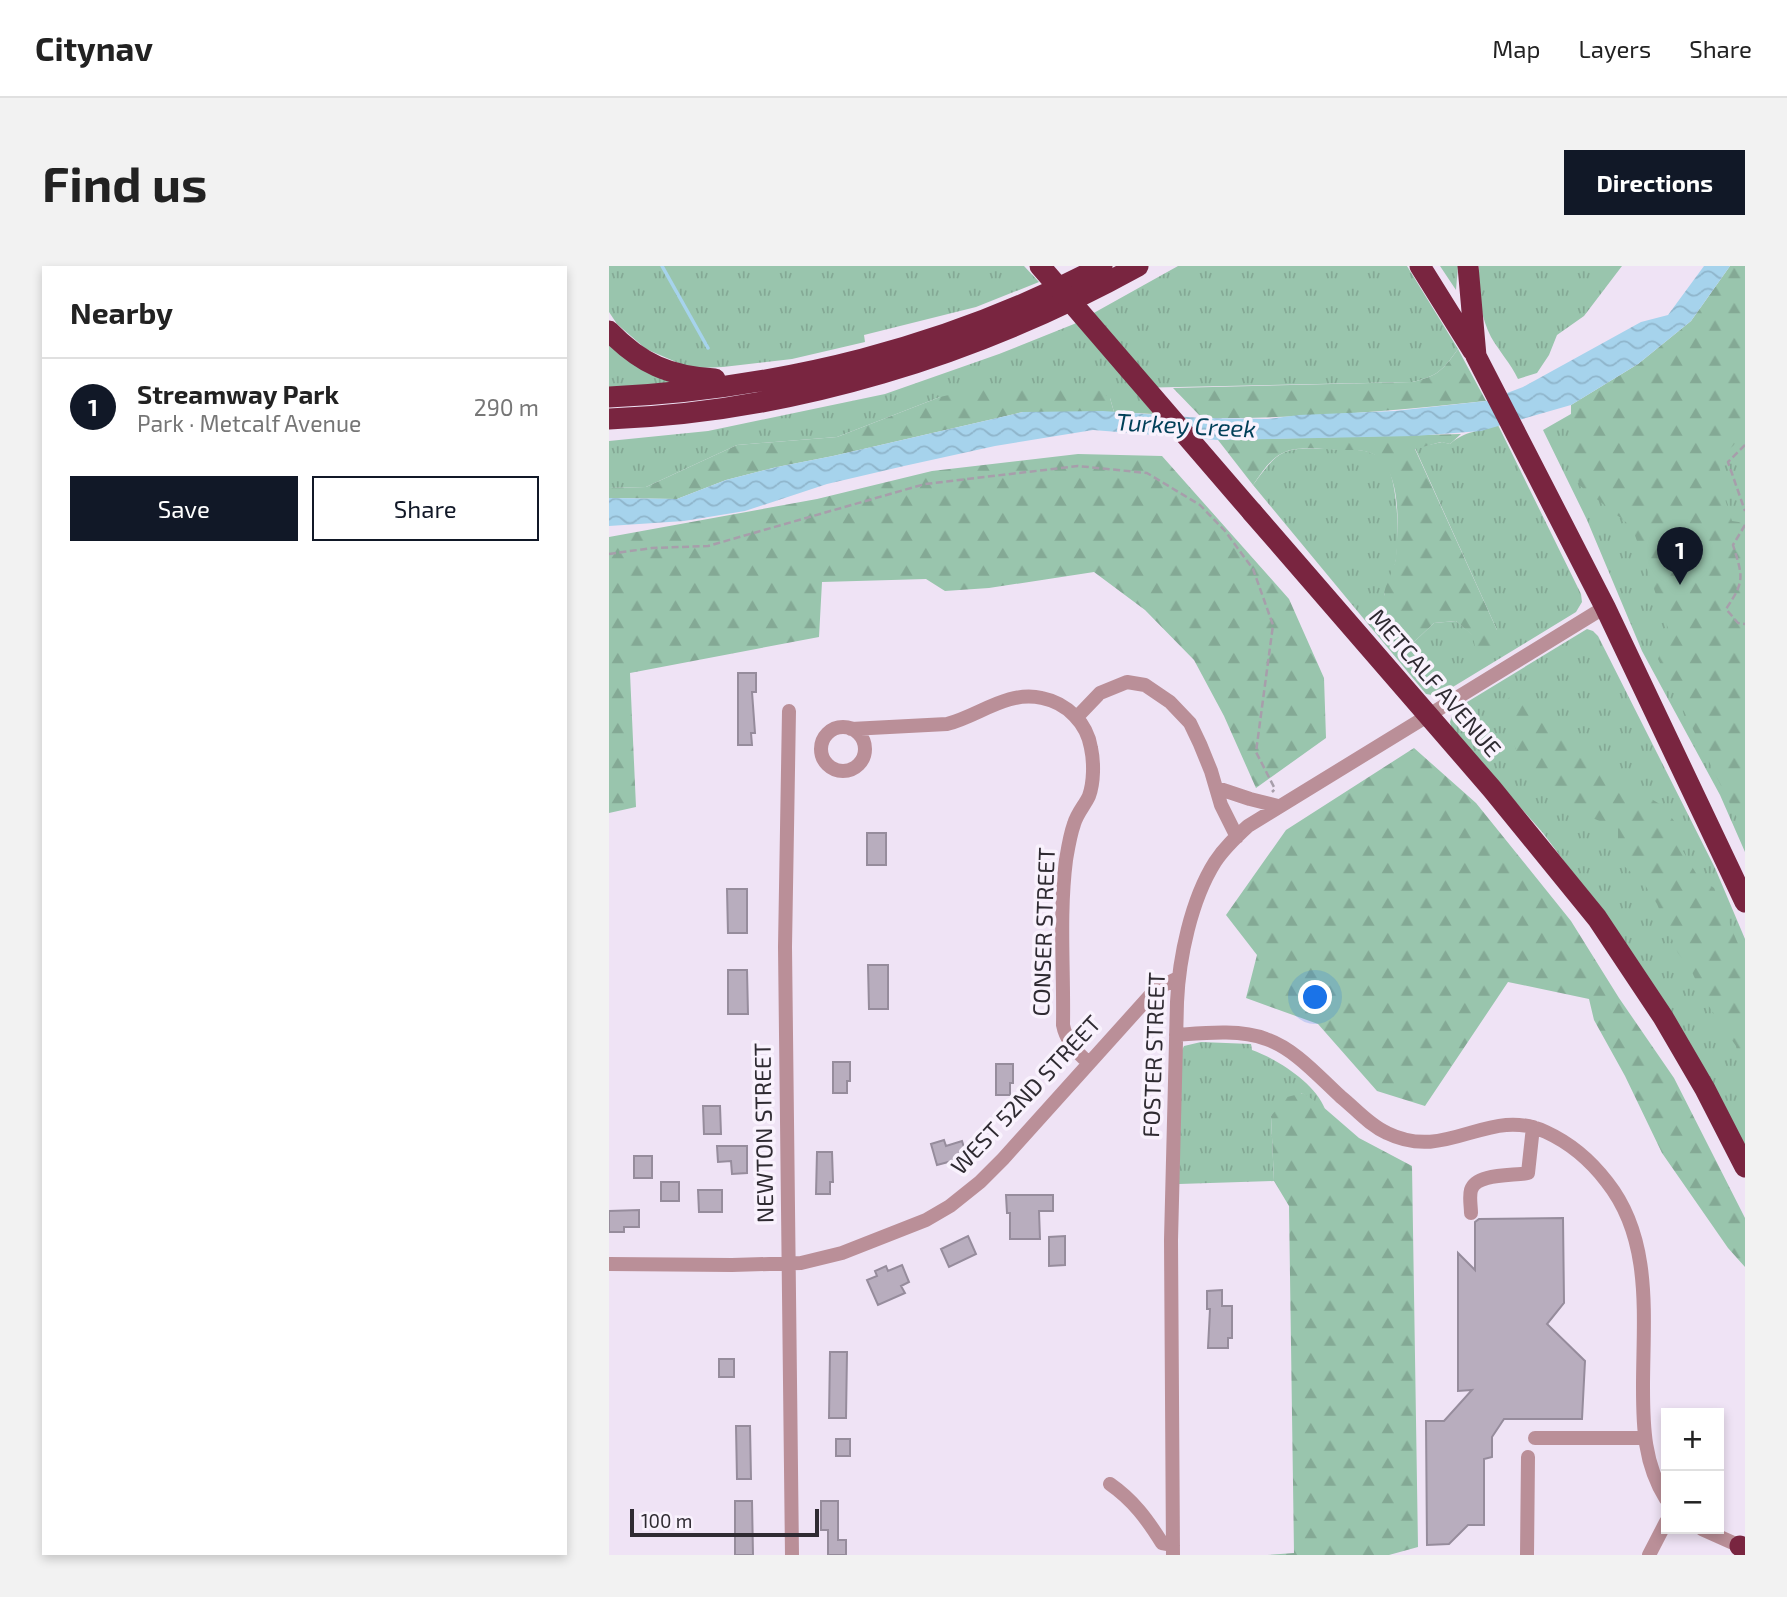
<!DOCTYPE html>
<meta charset="utf-8">
<style>
body{margin:0;font-family:"Exo 2",sans-serif;background:#f2f2f2;color:#222}
.controls{position:absolute;right:21px;bottom:21px;display:grid;overflow:hidden;border-radius:0px;box-shadow:0 4px 10px #0003}
.controls button{width:63px;height:63px;display:grid;place-items:center;padding:0;border:0;border-bottom:2px solid #e0e0e0;background:#fff;color:#222;font:35px sans-serif}
.scale{position:absolute;left:21px;bottom:18px;width:189px;box-sizing:border-box;padding-left:7px;border:4px solid #2f2b32;border-top:0;font-size:19px;line-height:24px;white-space:nowrap;color:#2f2b32;-webkit-text-stroke:5px #f9f2fd;paint-order:stroke}
.you{position:absolute;left:707px;top:732px;width:24px;height:24px;margin:-18px;border:5px solid #fff;border-radius:50%;background:#1a73e8;box-shadow:0 0 0 10px #1a73e833}
.badge{display:grid;place-items:center;width:46px;height:46px;border-radius:50%;background:#111827;color:#fff;font-size:23px;font-weight:700}
.pin{position:absolute;translate:-50% -58px;filter:drop-shadow(0 2px 4px #0008)}
.pin::after{content:'';position:absolute;top:37px;width:24px;height:21px;background:inherit;clip-path:polygon(0 0,100% 0,50% 100%)}
.list{margin:0;padding:0;list-style:none}
h2{display:flex;justify-content:space-between;align-items:center;height:91px;margin:0;padding:0 28px;font-size:30px}
h2 small{font-size:23px;font-weight:400;color:#767676}
.list li{display:grid;grid-template-columns:46px 1fr auto;gap:21px;align-items:center;box-sizing:border-box;height:98px;padding:0 28px;border-top:2px solid #e0e0e0}
.list b{display:block;font-size:26px;white-space:nowrap}
.list p{margin:0;font-size:23px;white-space:nowrap;color:#767676}
.list em{font-size:23px;font-style:normal;color:#767676}
.actions{display:flex;gap:14px;padding:21px 28px}
.actions a{flex:1;padding:16px 0;border:2px solid #111827;border-radius:0px;text-align:center;font-size:24px;color:#111827}
.actions .main{background:#111827;color:#fff}
.map{position:relative;flex:none;width:1136px;height:1289px;overflow:hidden;border-radius:0px}
header{display:flex;align-items:center;gap:42px;box-sizing:border-box;height:98px;padding:0 35px;background:#fff;border-bottom:2px solid #e0e0e0}
header strong{font-size:33px}
nav{display:flex;gap:38px;margin-inline-start:auto;font-size:24px}
.intro{display:flex;align-items:center;justify-content:space-between;box-sizing:border-box;height:168px;padding:0 42px}
h1{margin:0;font-size:49px}
.button{padding:18px 32px;border-radius:0px;background:#111827;color:#fff;font-size:24px;font-weight:700}
main{display:flex;gap:42px;padding:0 42px}
aside{flex:1;background:#fff;border-radius:0px;box-shadow:0 4px 10px #0003}
.map>svg:first-child{display:block}
.grass{fill:url(#grass-tufts)}
.forest{fill:url(#forest-firs)}
.water{fill:url(#water-waves)}
.lines{fill:none;stroke-linecap:round;stroke-linejoin:round}
.stream{stroke:#a6d3ec;stroke-width:3.5}
.building{fill:#b8adbe;stroke:#968c9c;stroke-width:2}
.path{stroke:#a79eab;stroke-width:2.5;stroke-dasharray:7 3.5;stroke-linecap:butt}
.minor{stroke:#ba8f98;stroke-width:14}
.highway{stroke:#792540;stroke-width:21}
.highway-bridge{stroke:#792540;stroke-width:21}
.labels{text-anchor:middle;stroke-width:7;stroke-linejoin:round;paint-order:stroke}
.street-label{font-size:23px;fill:#2f2b32;stroke:#f9f2fd}
.water-label{font-size:24px;font-style:italic;fill:#013f58;stroke:#f9f2fd}
</style>
<header>
<strong>Citynav</strong>
<nav><a>Map</a><a>Layers</a><a>Share</a></nav>
</header>
<div class="intro"><h1>Find us</h1><a class="button">Directions</a></div>
<main>
<aside>
<h2>Nearby<small></small></h2>
<ul class="list">
<li><span class="badge">1</span><div><b>Streamway Park</b><p>Park · Metcalf Avenue</p></div><em>290 m</em></li>
</ul>
<div class="actions"><a class="main">Save</a><a>Share</a></div>
</aside>
<div class="map">
<svg width="1136" height="1289" viewBox="0 0 1136 1289">
<defs>
<pattern id="grass-tufts" width="24" height="20" patternUnits="userSpaceOnUse" patternTransform="scale(1.75)"><rect width="24" height="20" fill="#99c5ad"/><path d="M3 7l-1-3M5 7V3M7 7l1-3M15 17l-1-3M17 17v-4M19 17l1-3" fill="none" stroke="#84a995"/></pattern>
<pattern id="forest-firs" width="22" height="20" patternUnits="userSpaceOnUse" patternTransform="scale(1.75)"><rect width="22" height="20" fill="#99c5ad"/><path d="M5 1l3.5 6h-7zM16 11l3.5 6h-7z" fill="#84a995"/></pattern>
<pattern id="water-waves" width="16" height="10" patternUnits="userSpaceOnUse" patternTransform="scale(1.75)"><rect width="16" height="10" fill="#a6d3ec"/><path d="M0 5q4-4 8 0t8 0" fill="none" stroke="#8fb5cb"/></pattern>
</defs>
<rect width="100%" height="100%" fill="#efe3f5"/>
<!-- grass -->
<path class="grass" d="M0 0H415L430 16 367 41 255 69 256 76 183 93 114 101 90 102 74 99 37 83 8 58 0 46Z
M569 0H798L849 83C833 105 829 110 803 116L523 122 545 148 505 146 501 132 331 131 228 171 128 179 37 221 0 222V175L99 165 276 128 390 88 465 58Z
M831 0H849L847 24Z
M870 0H1013L975 50 948 69 940 89 928 107 909 113C902 98 890 85 882 71 871 49 868 24 870 0Z
M1136 0V586L1111 529 1033 385 978 254 934 164 1037 105Z
M0 77 77 116 0 124Z
M889 159 972 328 973 336 967 346 829 430 817 428 644 219C671 182 674 181 721 183 738 184 759 181 773 193 790 208 790 272 787 293 785 305 779 318 775 329L805 376 825 357 847 355 865 370 888 364 806 182 833 176 841 178C855 165 872 165 889 159Z
M978 363 984 365 989 370 1106 602 1136 673V879L990 642 934 567 843 464 841 456 845 444Z
M592 776 642 778 643 784C668 793 706 817 716 843L693 827 662 850 665 915 570 918 571 788 575 780Z"/>
<!-- forest -->
<path class="forest" d="M1121 0H1136V164L1124 180 1109 192 1116 233 1123 255 1136 257V568L1049 393 1060 365 1023 261 970 219 962 176V139L1029 98 1082 55Z
M849 83 877 135C783 145 688 153 593 152L564 122 803 116C829 110 833 105 849 83Z
M370 122 488 123 501 132 505 146H414L224 190 168 201 117 214 68 233 0 232V222L37 221 128 179 228 171 331 131Z
M852 168 841 178 832 176 806 183 888 364 887 375 877 386 867 387 864 370 847 355 825 357 805 376 789 371C782 359 775 346 775 331 775 318 786 304 787 290 789 260 794 202 762 187 753 183 740 184 730 184 716 183 701 181 687 183 665 186 656 202 644 219L609 174Z
M469 188 553 190 680 333 715 412 717 472 647 522 615 450 585 394 536 344 485 306 380 322 336 325 317 313 213 316 210 371 21 407 27 541 0 547V271L208 233 323 205Z
M907 426 916 428 961 480 986 499 1054 540 1068 559 1071 580 1088 609 1105 622 1136 694V818L1127 780 1097 736 1082 704 1069 687 1048 638 1036 619 1015 600 1009 581V563L958 541 943 531 913 500 903 473 899 454 893 445 896 435Z
M805 482 867 537 962 655 1010 732 1065 812 1136 952V1001L1119 982 1053 887 1016 810 985 754 980 733 899 716 816 840 768 825 709 758 637 732 648 689 617 649 677 564Z
M694 827 713 840 750 872 803 900 809 1281 780 1289H658L685 1287 680 940 665 915 662 850 678 831Z"/>
<!-- water -->
<path class="water" d="M1095 0H1121L1082 55 1029 98 962 139 872 165 806 170 609 174 484 164 386 180 295 200 218 218 136 245 75 255 0 260V232L68 233 117 214 168 201 224 190 414 146 494 145 593 152 658 153 690 149 786 145 877 135 914 121 1032 56 1059 49Z"/>
<g class="lines">
<!-- stream -->
<path class="stream" d="M53 0 99 82"/>
</g>
<!-- building -->
<path class="building" d="M129 407H147V426H143L146 467H142L143 479H129Z
M258 567H277V599H258Z
M118 623H138V667H119Z
M259 699H279V743H260Z
M119 704H138L139 748H119Z
M224 796H241V815H238V827H224Z
M387 798H404V817H401V829H387Z
M94 840H111L112 868H95Z
M335 874 337 880 353 875 358 891 328 899 322 878Z
M108 880H138V907L123 908 122 895 109 896Z
M208 886H223L224 916H221V928H207Z
M25 890H43V912H25Z
M52 916H70V935H52Z
M89 924H113V946H90Z
M397 929H444V945H430L431 973H401V947H398Z
M30 944V961H15V966H0V945Z
M954 952 955 1037 938 1058 976 1095 973 1153H895L883 1171V1191L875 1193V1259H859L840 1278 818 1279 817 1155H835L863 1124 849 1125V987L866 1004V956L870 953Z
M359 970 367 988 340 1001 332 983Z
M456 970V999L440 1000V971Z
M293 999 300 1016 292 1020 296 1027 269 1039 258 1014 268 1010 266 1005 277 1000 279 1005Z
M613 1024V1040H623V1072H619V1082H599L601 1043H598V1025Z
M221 1086H238L237 1152H220Z
M110 1093H125V1111H110Z
M127 1160H141L142 1213H128Z
M227 1173H241V1190H227Z
M126 1235H143L144 1289H126Z
M212 1235H229V1274H237V1289H219V1264H212Z"/>
<g class="lines">
<!-- path -->
<path class="path" d="M1136 179 1119 196 1136 245
M1136 259 1124 279C1134 311 1136 315 1117 343L1129 357 1136 358
M0 288 43 282 99 280 316 218 469 200 538 207 591 239 616 265 644 303 664 359 647 486 666 523 663 526"/>
<!-- minor -->
<path class="minor" d="M180 445 176 681 183 1289
M468 451 491 427 518 416 536 419 561 436 581 457 591 478 602 505 612 539 628 571
M212 483a22 22 0 1 1 44 0a22 22 0 1 1-44 0Z
M242 463 338 458C370 450 398 424 433 432 458 437 478 457 482 482 485 496 485 516 480 530 476 539 468 547 465 558 461 569 459 582 457 594 450 648 455 705 454 759 457 775 468 787 480 797
M608 522 641 533 669 540
M567 769C595 767 631 763 657 773 686 783 709 810 732 831 747 843 760 859 778 867 839 897 879 839 937 866 961 877 982 895 998 916 1044 974 1034 1051 1034 1121 1034 1161 1035 1198 1057 1233
M862 947C862 940 860 931 862 924 867 907 904 910 919 907L924 861
M0 998 123 999 192 997 233 987 317 954 341 940 371 916 394 893 547 723 569 712
M926 1172H1035
M501 1218C524 1234 538 1253 553 1277L564 1279
M1093 1263 1131 1280
M564 1289 562 974 568 736C570 692 582 634 606 596 615 582 627 571 639 560L996 341
M918 1289 919 1191
M1040 1289 1057 1256"/>
<!-- highway -->
<path class="highway" d="M811 0 864 85
M859 0 867 90 996 341 1136 636
M0 65C32 98 60 110 106 113
M0 131C171 123 342 81 493 0
M0 153C184 146 368 89 529 0
M643 246 883 523 988 652 1054 751 1096 823 1136 901
M1131 1280 1136 1282"/>
<!-- highway-bridge -->
<path class="highway-bridge" d="M431 0 643 246"/>
</g>
<g class="labels">
<!-- street labels -->
<g class="street-label">
<text transform="translate(826 417) rotate(49)" y="8">METCALF AVENUE</text>
<text transform="translate(435 666) rotate(-88)" y="8">CONSER STREET</text>
<text transform="translate(545 789) rotate(-88)" y="8">FOSTER STREET</text>
<text transform="translate(417 829) rotate(-47)" y="8">WEST 52ND STREET</text>
<text transform="translate(155 867) rotate(-91)" y="8">NEWTON STREET</text>
</g>
<!-- water labels -->
<g class="water-label">
<text transform="translate(577 160) rotate(3)" y="8">Turkey Creek</text>
</g>
</g>
</svg>
<div class="controls">
<button>+</button>
<button>−</button>
</div>
<div class="scale">100 m</div>
<div class="you"></div>
<div class="pin badge" style="left:1071px;top:319px">1</div>
</div>
</main>
